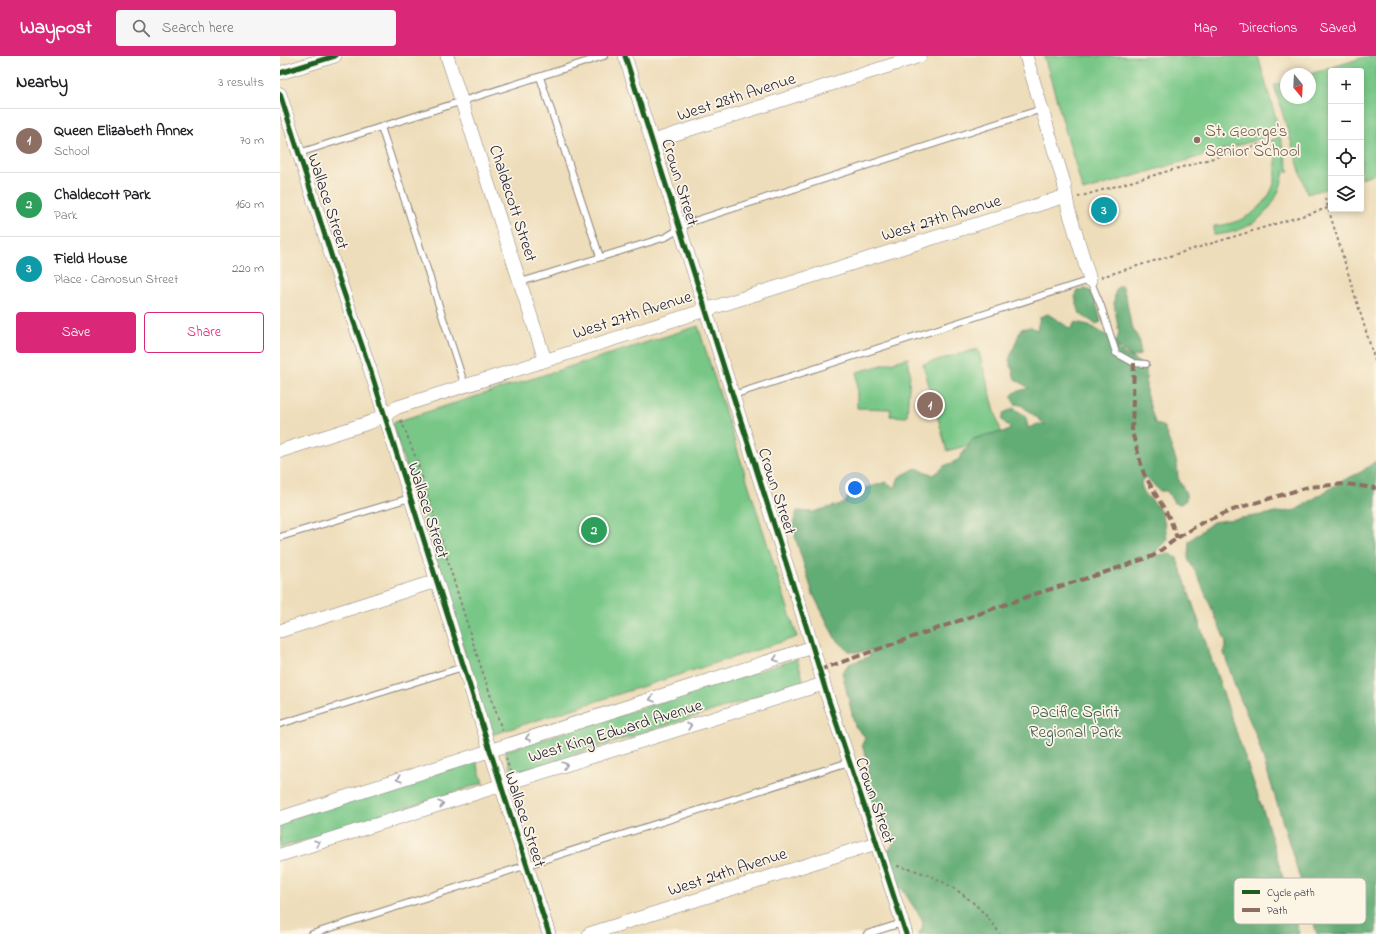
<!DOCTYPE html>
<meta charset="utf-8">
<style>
body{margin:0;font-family:"Indie Flower",sans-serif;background:#f6f6f6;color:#202124}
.controls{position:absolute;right:12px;top:12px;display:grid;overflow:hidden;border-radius:4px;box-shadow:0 2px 6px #0003}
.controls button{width:36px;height:36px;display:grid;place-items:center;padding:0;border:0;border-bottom:1px solid #e0e0e0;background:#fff;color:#202124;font:20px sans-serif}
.compass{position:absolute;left:1000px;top:12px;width:36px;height:36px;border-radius:50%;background:#fff;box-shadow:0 2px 6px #0003;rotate:162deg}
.you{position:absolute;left:575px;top:432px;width:14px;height:14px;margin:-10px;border:3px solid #fff;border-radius:50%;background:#1a73e8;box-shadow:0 0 0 6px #1a73e833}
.badge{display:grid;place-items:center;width:26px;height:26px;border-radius:50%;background:#db2777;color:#fff;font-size:13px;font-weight:700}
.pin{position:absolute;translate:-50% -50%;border:2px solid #fff;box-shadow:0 1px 4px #0006}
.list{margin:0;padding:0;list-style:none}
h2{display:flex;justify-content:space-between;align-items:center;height:52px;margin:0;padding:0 16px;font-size:17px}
h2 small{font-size:13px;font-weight:400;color:#757577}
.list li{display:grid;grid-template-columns:26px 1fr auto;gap:12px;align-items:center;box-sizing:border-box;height:64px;padding:0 16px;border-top:1px solid #e0e0e0}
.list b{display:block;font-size:15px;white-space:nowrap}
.list p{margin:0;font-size:13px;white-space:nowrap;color:#757577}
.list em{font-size:13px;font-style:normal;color:#757577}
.actions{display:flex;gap:8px;padding:12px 16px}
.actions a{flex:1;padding:9px 0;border:1px solid #db2777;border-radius:4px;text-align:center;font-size:14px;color:#db2777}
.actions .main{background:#db2777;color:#fff}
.icon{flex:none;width:22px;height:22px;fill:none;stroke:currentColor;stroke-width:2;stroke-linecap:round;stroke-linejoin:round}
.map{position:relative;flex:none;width:1096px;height:878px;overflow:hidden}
header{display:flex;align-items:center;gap:24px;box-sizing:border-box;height:56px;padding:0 20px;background:#db2777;color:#fff}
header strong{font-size:19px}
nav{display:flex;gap:22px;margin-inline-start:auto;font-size:14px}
.search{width:280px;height:36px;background:#f6f6f6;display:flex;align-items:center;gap:10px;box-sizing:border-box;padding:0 14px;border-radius:4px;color:#757577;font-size:15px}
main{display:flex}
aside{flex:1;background:#fff}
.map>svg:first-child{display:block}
.green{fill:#78c787;stroke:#4d7461}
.forest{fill:#62ac74;stroke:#426758}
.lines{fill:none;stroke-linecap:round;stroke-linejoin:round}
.lane-casing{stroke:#88807a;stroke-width:8}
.street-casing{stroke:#88807a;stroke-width:14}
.path{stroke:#88807a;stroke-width:2;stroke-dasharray:3 3;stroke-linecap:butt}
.lane{stroke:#fff;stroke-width:6}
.street{stroke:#fff;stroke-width:13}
.quiet{stroke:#8d6e63;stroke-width:4;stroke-dasharray:8 4;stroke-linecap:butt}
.cycleway-casing{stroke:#fcf5e5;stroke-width:8}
.cycleway{stroke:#1b5e20;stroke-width:5}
.oneway{stroke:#9c9ca7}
.education-dot{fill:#8d6e63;stroke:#fcf5e5;stroke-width:1.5}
.labels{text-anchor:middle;stroke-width:3.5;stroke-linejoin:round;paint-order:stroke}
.street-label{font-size:17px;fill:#22223b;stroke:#fcf5e5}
.education-label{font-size:17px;fill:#785e54;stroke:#fcf5e5;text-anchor:start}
.park-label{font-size:17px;fill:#405c56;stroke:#fcf5e5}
.key{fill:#fcf5e5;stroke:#bbb6b2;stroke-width:1}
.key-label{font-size:11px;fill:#22223b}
</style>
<header>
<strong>Waypost</strong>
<div class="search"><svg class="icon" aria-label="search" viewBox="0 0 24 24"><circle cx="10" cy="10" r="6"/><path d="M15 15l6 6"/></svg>Search here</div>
<nav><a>Map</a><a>Directions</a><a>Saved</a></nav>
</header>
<main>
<aside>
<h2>Nearby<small>3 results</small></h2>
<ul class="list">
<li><span class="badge" style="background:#8d6e63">1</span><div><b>Queen Elizabeth Annex</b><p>School</p></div><em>70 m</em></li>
<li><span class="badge" style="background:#2e9e5b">2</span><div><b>Chaldecott Park</b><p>Park</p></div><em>160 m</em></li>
<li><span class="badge" style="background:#0f9aa8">3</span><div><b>Field House</b><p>Place · Camosun Street</p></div><em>220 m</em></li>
</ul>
<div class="actions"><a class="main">Save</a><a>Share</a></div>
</aside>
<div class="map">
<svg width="1096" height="878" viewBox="0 0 1096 878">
<rect width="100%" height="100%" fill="#fcf5e5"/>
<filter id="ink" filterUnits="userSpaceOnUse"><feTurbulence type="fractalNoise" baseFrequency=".025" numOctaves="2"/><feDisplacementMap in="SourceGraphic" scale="8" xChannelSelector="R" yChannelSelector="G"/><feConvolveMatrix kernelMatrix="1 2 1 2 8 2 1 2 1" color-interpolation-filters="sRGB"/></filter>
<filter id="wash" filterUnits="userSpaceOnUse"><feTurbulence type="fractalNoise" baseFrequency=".012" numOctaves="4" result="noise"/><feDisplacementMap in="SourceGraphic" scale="16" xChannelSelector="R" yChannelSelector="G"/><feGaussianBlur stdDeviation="0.9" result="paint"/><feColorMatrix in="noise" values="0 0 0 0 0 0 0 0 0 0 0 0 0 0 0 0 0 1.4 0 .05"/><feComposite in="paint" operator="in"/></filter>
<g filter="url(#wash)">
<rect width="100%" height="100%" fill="#eeddba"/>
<!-- green -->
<path class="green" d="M764 0H978L1000 77 803 135Z
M1088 0H1096V117L1081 122V15H1051V131L1027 138 994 29 1006 25V42H1030V18Z
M1000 81 1009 115 1004 116C997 155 973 176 934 179V170C968 168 998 145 996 108 996 99 994 92 991 84Z
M418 270 517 581 211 679 112 367Z
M698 293 722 380 667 395 643 308Z
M628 302 630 317 627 361 610 360 611 353 577 352V316Z
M517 603 524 626 233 718 225 695Z
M196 704 203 727 0 792V766Z"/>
<!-- forest -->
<path class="forest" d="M842 230 846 241 851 269 860 286V299L852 301 842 294 836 288 842 297 854 303 866 312V337L875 367 884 371 897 407 898 422 906 438V444L901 448 894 447 887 435H880L866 422 861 425C862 439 869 440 877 450 884 459 886 473 887 484L877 494 876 500 888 497 897 502 986 763 1019 878H638L642 873 643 865 622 833 612 827C609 817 610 807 607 797L613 788 605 767 588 751 582 725 589 711 582 689 585 681 575 670 562 616 569 608 588 601 592 594 582 596H570L555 582 533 538 516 484 513 468 517 455 533 456 565 447 570 437 606 426 615 432 619 421 636 412 654 419 664 410 678 404 693 383 709 378 728 375 730 372 722 364 724 357 733 352 746 360 748 372 758 368 766 369 741 349 735 348 731 341 735 336 749 332 735 323 729 304 741 273 751 271 757 274 760 261 768 258 791 273 795 266 809 269 834 284 836 287 839 277 834 247 835 237 838 231Z
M806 233 812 236 815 242 821 266 816 268 800 258 795 241 798 234Z
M1096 405V878H1037L976 679 956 633 944 597 946 586 919 523 908 503 909 485 933 466 1016 454 1062 425 1081 416Z"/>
</g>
<g filter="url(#ink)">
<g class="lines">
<defs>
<path id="lane" d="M260 21 320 201
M101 71 185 330
M19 97 324 0
M241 226 386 181 411 166 762 53
M453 339 810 224 821 250 836 297 854 307 866 308
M0 481 130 442
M0 668 183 611
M32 878 569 706
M587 878 622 867"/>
<path id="street" d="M167 0 265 304
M345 0 528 576 548 642 592 773 626 878
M746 0 784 127 788 152 810 224
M0 17 55 0
M0 38 54 208 90 313 226 745 269 878
M373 85 640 0
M0 395 91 366 118 351 786 140
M0 575 156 525
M0 762 533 591
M0 799 543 628
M309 878 596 787"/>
</defs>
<!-- lane casing -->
<use href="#lane" class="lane-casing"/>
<!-- street casing -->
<use href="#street" class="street-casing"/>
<!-- path -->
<path class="path" d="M798 141 989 86
M1045 142 1096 308
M821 221 1048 152
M121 364 137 405 194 590 223 677
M226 702 230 715
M617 810C659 818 697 842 720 878"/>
<!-- lane -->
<use href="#lane" class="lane"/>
<!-- street -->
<use href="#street" class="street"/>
<!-- quiet -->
<path class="quiet" d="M854 307 852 376 864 418 890 463 897 482
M539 614 755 538 817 519 873 500 897 482 923 466 958 452 1028 431 1065 428 1096 432"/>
<defs>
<path id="cycleway" d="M345 0 528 576 548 642 592 773 626 878
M0 17 55 0
M0 38 54 208 90 313 226 745 269 878"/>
</defs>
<!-- cycleway casing -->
<use href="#cycleway" class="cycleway-casing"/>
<!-- cycleway -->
<use href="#cycleway" class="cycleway"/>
</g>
<!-- one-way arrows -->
<defs><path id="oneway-chevron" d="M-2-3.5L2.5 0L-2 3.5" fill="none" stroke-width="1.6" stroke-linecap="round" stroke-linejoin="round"/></defs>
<g class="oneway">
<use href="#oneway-chevron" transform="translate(496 603) rotate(162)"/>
<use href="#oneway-chevron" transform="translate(372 643) rotate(162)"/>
<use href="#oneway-chevron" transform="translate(409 670) rotate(-17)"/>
<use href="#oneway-chevron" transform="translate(248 682) rotate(162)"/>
<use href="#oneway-chevron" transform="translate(285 709) rotate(-17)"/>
<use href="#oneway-chevron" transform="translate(119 723) rotate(162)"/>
<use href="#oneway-chevron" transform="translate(161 748) rotate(-18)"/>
<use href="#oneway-chevron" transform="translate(37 787) rotate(-18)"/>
</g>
</g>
<!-- markers -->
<circle class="education-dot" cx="917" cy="84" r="4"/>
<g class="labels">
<!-- street labels -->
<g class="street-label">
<text transform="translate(456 40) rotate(-18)" y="6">West 28th Avenue</text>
<text transform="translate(401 126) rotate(73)" y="6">Crown Street</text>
<text transform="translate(49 145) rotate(72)" y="6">Wallace Street</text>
<text transform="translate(234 147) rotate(72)" y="6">Chaldecott Street</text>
<text transform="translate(661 161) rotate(-17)" y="6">West 27th Avenue</text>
<text transform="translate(352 258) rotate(-18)" y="6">West 27th Avenue</text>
<text transform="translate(498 435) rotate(72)" y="6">Crown Street</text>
<text transform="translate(149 454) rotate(72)" y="6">Wallace Street</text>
<text transform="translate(335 674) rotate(-17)" y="6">West King Edward Avenue</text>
<text transform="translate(596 744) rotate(71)" y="6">Crown Street</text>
<text transform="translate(246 763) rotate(72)" y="6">Wallace Street</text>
<text transform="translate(447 815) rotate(-18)" y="6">West 24th Avenue</text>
</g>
<!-- education labels -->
<g class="education-label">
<text x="925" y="80">St. George's<tspan x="925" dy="20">Senior School</tspan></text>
</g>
<!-- park labels -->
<g class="park-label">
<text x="795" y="661">Pacific Spirit<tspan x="795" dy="20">Regional Park</tspan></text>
</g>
</g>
<!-- legend -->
<rect x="954" y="822" width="132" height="46" rx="6" class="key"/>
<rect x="962" y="834" width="18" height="4" fill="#1b5e20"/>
<rect x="962" y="852" width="18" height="4" fill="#8d6e63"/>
<g class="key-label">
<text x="987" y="840">Cycle path</text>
<text x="987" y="858">Path</text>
</g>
</svg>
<div class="controls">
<button>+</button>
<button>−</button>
<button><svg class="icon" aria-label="locate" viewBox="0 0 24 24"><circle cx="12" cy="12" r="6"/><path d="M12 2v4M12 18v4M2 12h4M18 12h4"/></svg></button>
<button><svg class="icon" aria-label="layers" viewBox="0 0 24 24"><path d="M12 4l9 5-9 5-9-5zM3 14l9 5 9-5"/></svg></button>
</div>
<svg class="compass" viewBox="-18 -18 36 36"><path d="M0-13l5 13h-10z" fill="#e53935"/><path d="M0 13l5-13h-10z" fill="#757577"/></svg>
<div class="you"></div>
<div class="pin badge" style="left:650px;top:349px;background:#8d6e63">1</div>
<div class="pin badge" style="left:314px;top:474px;background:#2e9e5b">2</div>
<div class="pin badge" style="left:824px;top:154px;background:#0f9aa8">3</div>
</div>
</main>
